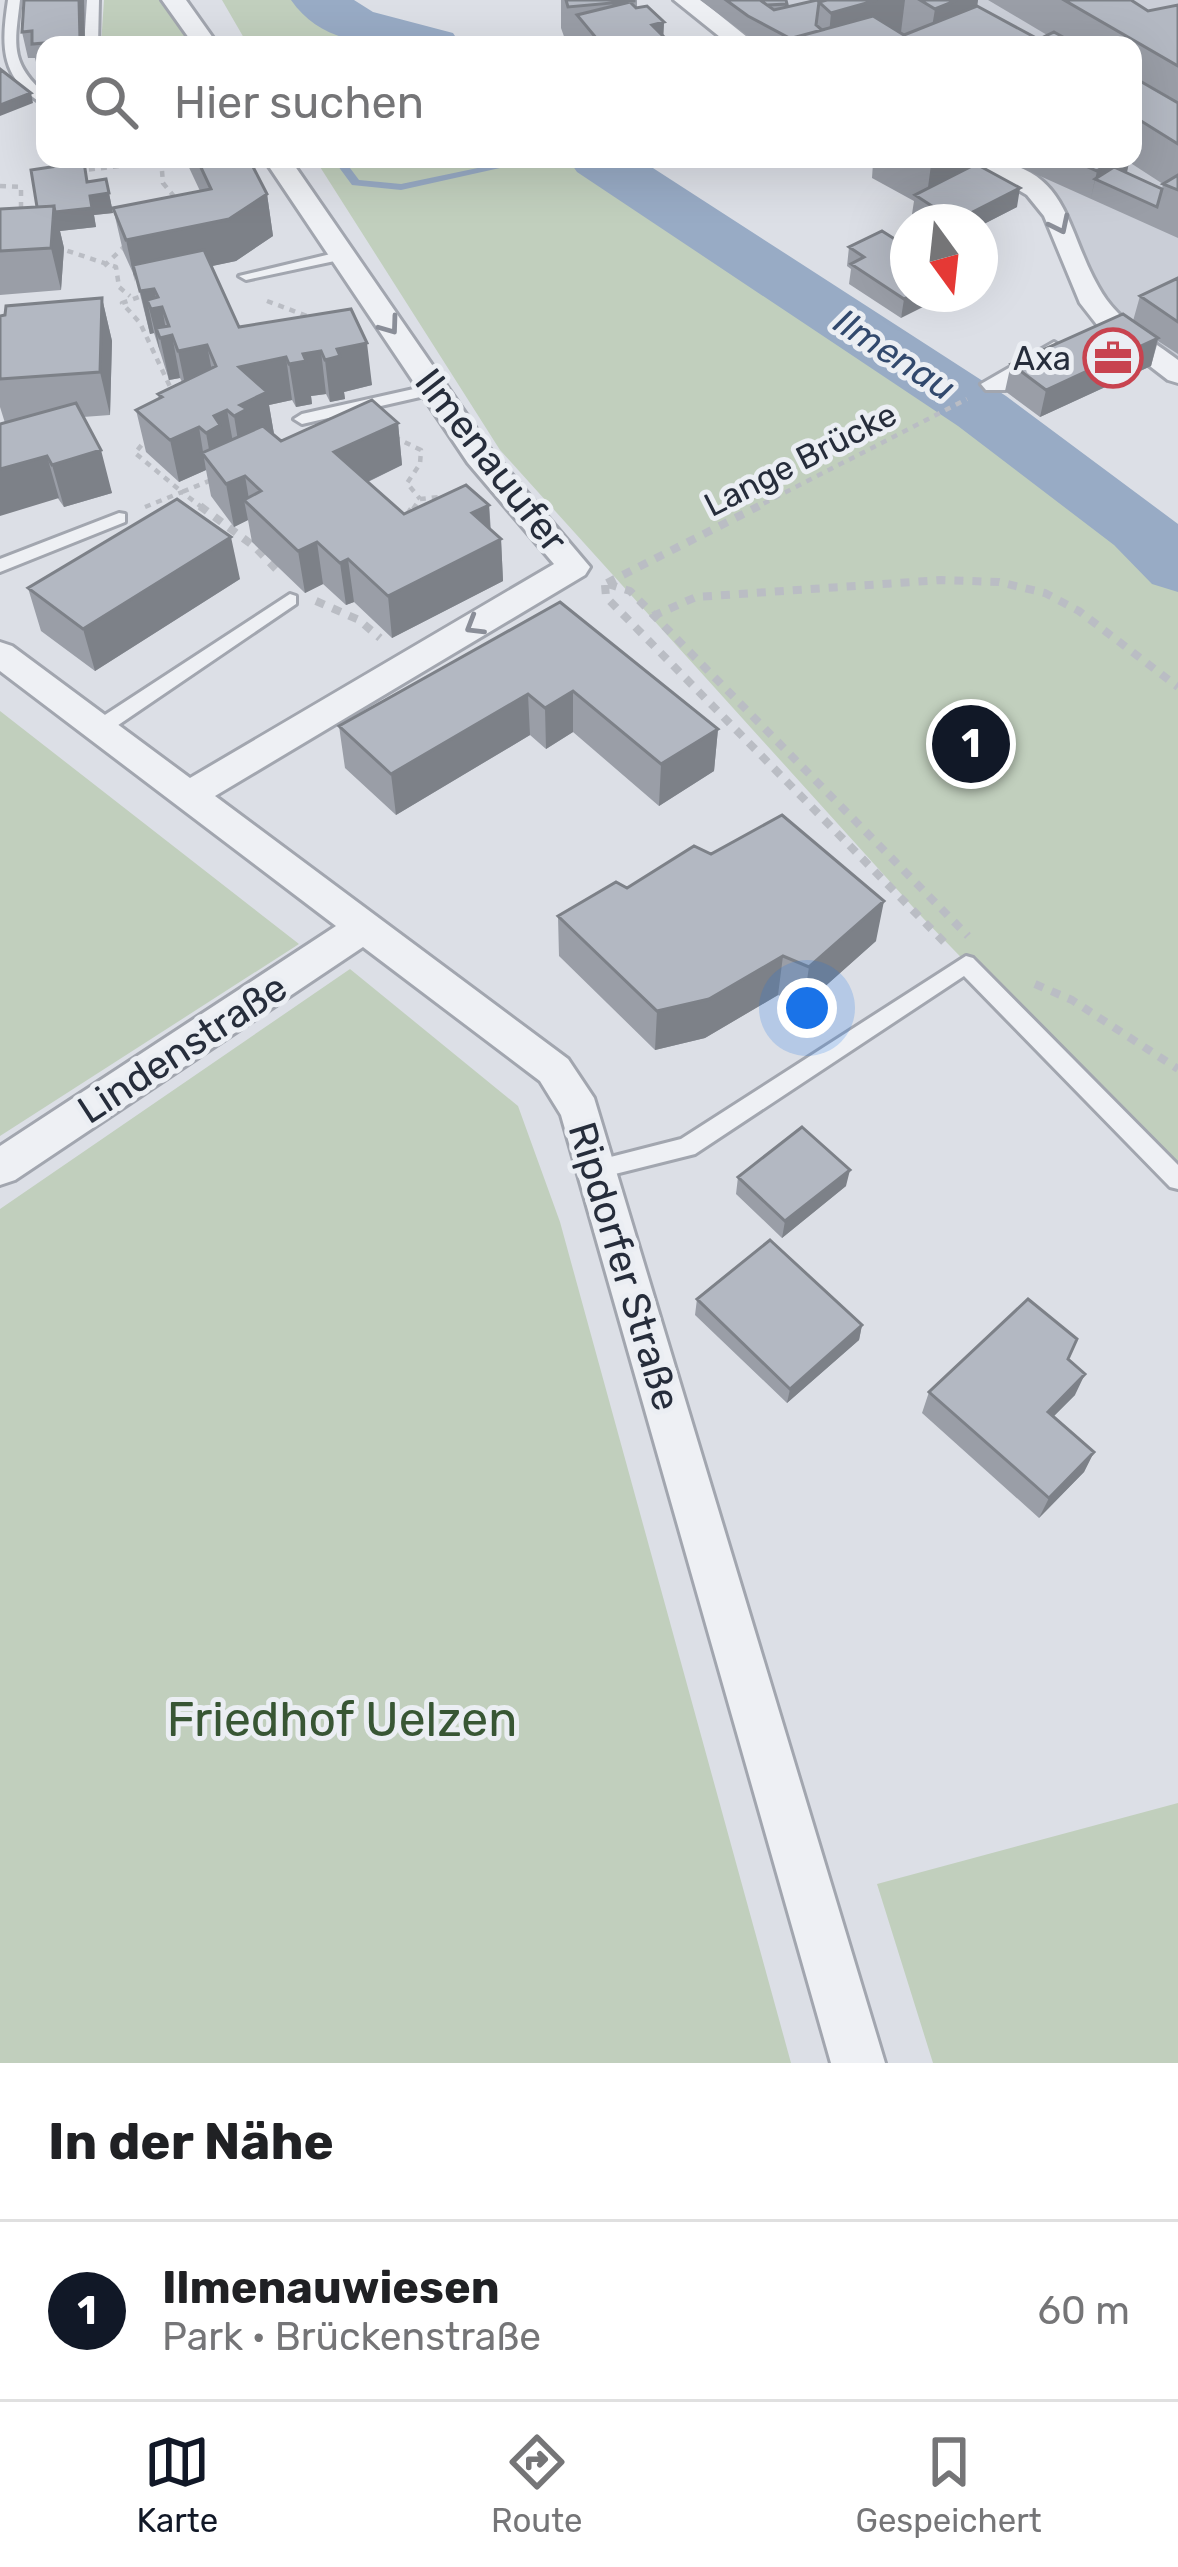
<!DOCTYPE html>
<html lang="de">
<meta charset="utf-8">
<style>
body{margin:0;font-family:Rubik,sans-serif;background:#f2f2f2;color:#202124}
.compass{position:absolute;left:890px;top:204px;width:108px;height:108px;border-radius:50%;background:#fff;box-shadow:0 12px 48px #0002;rotate:165deg}
.you{position:absolute;left:807px;top:1008px;width:42px;height:42px;margin:-30px;border:9px solid #fff;border-radius:50%;background:#1a73e8;box-shadow:0 0 0 18px #1a73e833}
.badge{display:grid;place-items:center;width:78px;height:78px;border-radius:50%;background:#111827;color:#fff;font-size:39px;font-weight:700}
.pin{position:absolute;translate:-50% -50%;border:6px solid #fff;box-shadow:0 3px 12px #0006}
.list{margin:0;padding:0;list-style:none}
h2{display:flex;justify-content:space-between;align-items:center;height:156px;margin:0;padding:0 48px;font-size:51px}
h2 small{font-size:39px;font-weight:400;color:#757577}
.list li{display:grid;grid-template-columns:78px 1fr auto;gap:36px;align-items:center;box-sizing:border-box;height:180px;padding:0 48px;border-top:3px solid #e0e0e0}
.list b{display:block;font-size:45px;white-space:nowrap}
.list p{margin:0;font-size:39px;white-space:nowrap;color:#757577}
.list em{font-size:39px;font-style:normal;color:#757577}
.icon{flex:none;width:66px;height:66px;fill:none;stroke:currentColor;stroke-width:2;stroke-linecap:round;stroke-linejoin:round}
.map{position:relative;flex:none;width:1178px;height:2063px;overflow:hidden}
.search{position:absolute;background:#fff;box-shadow:0 12px 48px #0002;left:36px;right:36px;top:36px;height:132px;display:flex;align-items:center;gap:30px;box-sizing:border-box;padding:0 42px;border-radius:24px;color:#757577;font-size:45px}
.sheet{height:336px;background:#fff}
nav{display:flex;justify-content:space-around;align-items:center;box-sizing:border-box;height:168px;border-top:3px solid #e0e0e0;background:#fff;font-size:33px;color:#757577}
nav a{display:grid;justify-items:center;gap:6px}
nav .on{color:#111827}
.map>svg:first-child{display:block}
.built{fill:#caced7}
.green{fill:#c1cfbd}
.lines{fill:none;stroke-linecap:round;stroke-linejoin:round}
.stream{fill:#98abc5;fill-rule:evenodd}
.river{fill:#98abc5;fill-rule:evenodd}
.service-casing{stroke:#a2a6af;stroke-width:6}
.minor-casing{stroke:#a2a6af;stroke-width:6}
.path-far1{stroke:#babdc4;stroke-width:4.5;stroke-dasharray:6 6;stroke-linecap:butt}
.path{stroke:#babdc4;stroke-width:8;stroke-dasharray:9 9;stroke-linecap:butt}
.service{fill:#eef0f4;fill-rule:evenodd}
.minor{fill:#eef0f4;fill-rule:evenodd}
.wall{fill:#9a9ea7;fill-rule:evenodd}
.shaded-wall{fill:#7d8188}
.building{fill:#b3b8c2;stroke:#7d8188;stroke-width:3}
.oneway{stroke:#8a8e98}
.labels{text-anchor:middle;stroke-width:10;stroke-linejoin:round;paint-order:stroke}
.far-poi-label{font-size:33px;fill:#262d3b;stroke:#ebeef3;text-anchor:end}
.far-street-label{font-size:33px;fill:#262d3b;stroke:#ebeef3}
.far-water-label{font-size:36px;font-style:italic;fill:#32496d;stroke:#ebeef3}
.street-label{font-size:39px;fill:#262d3b;stroke:#ebeef3}
.near-park-label{font-size:48px;fill:#385634;stroke:#ebeef3}
</style>
<div class="map">
<svg width="1178" height="2063" viewBox="0 0 1178 2063">
<rect width="100%" height="100%" fill="#dcdfe6"/>
<!-- built -->
<path class="built" d="M691 0H1178V366L1106 309 1056 196 988 159H1133V45H759Z"/>
<!-- green -->
<path class="green" d="M104 0H165L195 45H101Z
M222 0H333L368 21 463 45H248Z
M315 159H628L972 384 1171 542 1178 550V1182L922 917 500 450Z
M0 711 299 944 0 1136Z
M350 969 518 1106 560 1222 791 2063H0V1209Z
M1178 1803V2063H933L877 1884Z"/>
<g class="lines">
<!-- stream -->
<path class="stream" d="M521 159H540L401 190 352 185 338 166 347 164 359 180 401 184Z"/>
<!-- river -->
<path class="river" d="M291 0H354L373 12 453 33 461 45C402 45 329 55 291 0Z
M568 159H639L1006 396 1178 524V592L1152 584 1114 545 958 426 577 172Z"/>
<defs>
<path id="service" d="M8 0H20C15 44 9 62 45 94V105C0 79 1 47 8 0Z
M87 0H99L98 45H84Z
M339 252 344 253V259L246 280 239 276Z
M436 384 444 389 442 392 302 424 294 419 302 414Z
M119 513 125 514V522L0 572V559Z
M290 594 296 596V604L105 734H91L89 729 91 724Z
M966 956 973 958 1178 1165V1189L1170 1187 964 976 695 1154 599 1178 591 1176 588 1169 591 1162 681 1139Z"/>
<path id="minor" d="M162 0H186L218 45H194Z
M674 0H701L757 45H730Z
M264 159H290L490 449 590 567 585 575 215 796 568 1059 594 1098 885 2063H831L561 1115 540 1081 363 947 15 1180 0 1185V1146L336 926 0 671V642L12 646 190 778 554 564 468 463Z
M967 159C1077 159 1061 233 1106 299 1124 324 1154 342 1178 360V383L1168 380 1098 326 1080 303 1044 216 1027 195Z
M1054 342 1068 351 1064 357 1006 390H986L981 384Z"/>
</defs>
<!-- service casing -->
<use href="#service" class="service-casing"/>
<!-- minor casing -->
<use href="#minor" class="minor-casing"/>
<!-- path-far1 -->
<path class="path-far1" d="M161 159 163 183 177 200
M77 171 119 166 125 159
M0 186 21 187V217
M56 247 116 267 119 287 130 296
M104 266 128 243
M150 293 122 303 140 323 173 393
M267 301 315 319
M149 436 135 453 182 492 214 479
M394 437 421 450 420 464 407 483 420 499
M145 507 182 492 204 509
M413 509 420 499 449 496
M753 509 967 399"/>
<!-- path -->
<path class="path" d="M200 506 255 547 282 575
M407 517 415 506
M607 583 759 506
M608 584 630 591 968 936
M605 585 606 597 944 942
M316 601 359 620 380 638
M653 616 696 597 941 580 999 582 1045 593 1079 611 1178 687
M1035 984 1072 1000 1178 1069"/>
<!-- service -->
<use href="#service" class="service"/>
<!-- minor -->
<use href="#minor" class="minor"/>
</g>
<!-- wall -->
<path class="wall" d="M24 0H84L85 45H45V70H38L35 58H28L22 32Z
M561 0H637V8L664 22 663 36 670 45H567L561 28Z
M700 0H786L787 7 817 0H978L977 6 1038 39 1047 35 988 0H1131L1148 11 1178 5V238L1002 159H1133V45H766L747 35ZM1129 162 1163 184 1162 189 1127 173Z
M185 159H249L267 194 273 236 236 261 211 266 239 327 351 309 372 385 344 392 345 399 330 402 326 394 311 396 312 404 296 407 292 400 269 405 274 434 281 441 398 423 402 465 368 482 404 514 489 505 491 530 501 539 503 581 392 638 354 602 346 605 323 584 305 593 252 542 248 520 234 527 211 496 206 470 179 482 146 452 136 410 159 399 158 394 182 382 180 378 169 380 154 333 150 334 137 282 123 251 113 208 200 191Z
M865 159H977L976 164 1017 207 980 226V222H924L912 214 914 201 872 178 873 163Z
M106 179 113 213 94 215 96 227 60 231 64 248 61 290 0 295V209L37 207 88 182Z
M882 231 908 294 901 318 849 284 851 269 847 266 849 247Z
M1178 278V354L1158 341 1151 366 1040 417 1005 391 1011 364 1133 321 1140 296Z
M102 298 112 341 110 415 83 417 112 493 64 507 5 423 0 407V316Z
M240 579 95 671 41 631 28 588Z
M560 602 718 729 714 771 659 806 573 732 546 749 530 735 396 815 345 768 339 726Z
M627 888 876 941 803 1006 778 995 705 1038 655 1050 559 956 558 916Z
M738 1177 846 1186 782 1238 736 1194Z
M697 1299 862 1325 859 1340 787 1403 695 1315Z
M1068 1359 1075 1395 1053 1417 1094 1452 1084 1472 1039 1518 922 1413 929 1392Z"/>
<!-- shaded-wall -->
<path class="shaded-wall" d="M79 0H84L85 45H81L80 40Z
M877 0H905L901 32 858 45H828L831 13Z
M957 0H978L973 32 929 45 935 9Z
M664 22 663 44 670 43V45H652V25Z
M31 93 33 103 0 116V105Z
M943 159H977L973 183 926 202 931 165Z
M1115 159H1130L1126 175 1095 179 1091 198 1097 171Z
M1020 188 1017 207 980 226V222H955Z
M109 193 113 213 94 215 96 227 60 231 64 248 61 290 51 248 54 206 91 196Z
M267 194 273 236 236 261 138 282 133 265 135 282 126 240Z
M154 289 158 308 162 307 167 336 172 335 180 378 169 380 160 338 157 333 160 352 147 300 154 333 150 334 140 291Z
M914 294H949L901 318 904 299Z
M102 298 112 341 110 415 100 372Z
M1158 338 1151 366 1040 417 1046 390Z
M367 343 372 385 344 392 345 399 330 402 325 360 337 349Z
M207 345 215 387 187 394 178 351Z
M321 351 326 394 311 396 312 404 296 407 289 364 303 354Z
M286 357 292 400 269 405 274 434 241 459 234 416 239 367Z
M227 410 235 453 212 466 206 433 214 416Z
M398 423 402 465 340 495 334 452Z
M199 427 206 470 179 482 170 440Z
M101 450 112 493 64 507 52 465Z
M47 456 59 498 0 516V469Z
M245 476 250 505 244 500 248 520 234 527 226 484Z
M489 505 491 544 501 539 503 581 392 638 388 596 472 513Z
M231 537 240 579 95 671 83 629Z
M317 542 323 584 305 593 298 551Z
M348 559 354 602 346 605 340 563Z
M573 691V732L546 749 545 708Z
M528 694 530 735 396 815 391 774Z
M718 729 714 771 659 806 661 764Z
M884 901 876 941 803 1006 809 967Z
M783 956 778 995 705 1038 655 1050 657 1011Z
M850 1170 846 1186 782 1238 785 1221Z
M862 1325 859 1340 787 1403 790 1389Z
M1085 1374 1075 1395 1038 1432 1048 1412Z
M1094 1452 1084 1472 1039 1518 1049 1498Z"/>
<!-- building -->
<path class="building" d="M24 0H79L80 40 32 44V31L22 32Z
M566 0H634V1L568 7Z
M726 0H760L774 10 817 0H827L819 2 816 25 822 30 796 37 795 41 748 16Z
M760 0H786L787 4 767 5Z
M827 0H877L831 13 819 2Z
M920 0H957L935 9Z
M1064 0H1131L1148 11 1178 5V66Z
M630 2 636 8 647 6 664 22 652 25 670 43 661 45H602L577 15Z
M977 6 1038 39 1027 45H811L796 37 873 16 904 35Z
M1054 32 1077 45H1027Z
M0 69 31 93 0 105Z
M1133 77 1178 103V144L1133 116Z
M197 159H249L267 194 229 219 126 240 113 208 211 189Z
M920 159H943L931 165Z
M1070 159H1115L1097 171Z
M84 162 87 182 106 179 109 193 90 196 92 208 55 212 54 206 37 207 31 170Z
M976 164 1020 188 955 221 915 195Z
M1114 167 1162 189 1157 207 1095 179Z
M1178 175V190L1163 184Z
M54 206 51 248 0 251V209Z
M882 231 901 243 908 239V294H914L904 299 851 264 864 257 849 247Z
M204 250 239 327 351 309 367 343 337 349 340 356 325 360 321 351 303 354 306 361 289 364 286 357 239 367 267 392 240 405 247 409 234 416 227 410 214 416 220 425 206 433 199 427 170 440 136 410 162 397 158 394 216 366 207 345 178 351 172 335 160 338 156 328 169 326 162 307 151 309 147 300 158 297 154 289 140 291 133 265Z
M1178 278V322L1140 296Z
M102 298 100 372 0 379V316L5 315 6 306Z
M1123 314 1158 338 1046 390 1011 364Z
M372 400 398 423 334 452 404 514 466 485 489 505 472 513 501 539 388 596 348 559 340 563 317 542 298 551 244 500 261 491 245 476 226 484 202 453 263 426 281 441Z
M76 403 101 450 52 465 47 456 0 469V424Z
M177 499 231 537 83 629 28 588Z
M560 602 718 729 661 764 573 691 545 708 528 694 391 774 339 726Z
M782 815 884 901 809 967 783 956 709 999 657 1011 558 916 616 882 627 888 694 846 711 854Z
M802 1127 850 1170 785 1221 738 1177Z
M770 1240 862 1325 790 1389 697 1299Z
M1028 1299 1077 1339 1068 1359 1085 1374 1048 1412 1094 1452 1049 1498 929 1392Z"/>
<!-- one-way arrows -->
<defs><path id="oneway-chevron" d="M-2-3.5L2.5 0L-2 3.5" fill="none" stroke-width="1.6" stroke-linecap="round" stroke-linejoin="round" transform="scale(3)"/></defs>
<g class="oneway">
<use href="#oneway-chevron" transform="translate(1060 225) rotate(64)"/>
<use href="#oneway-chevron" transform="translate(390 326) rotate(54)"/>
<use href="#oneway-chevron" transform="translate(474 626) rotate(149)"/>
</g>
<!-- icons -->
<defs>
<symbol id="office-ring" viewBox="-11 -11 22 22"><circle r="9.5" fill="#ebeef3" stroke="#c8434f" stroke-width="1.5"/><path d="M-6-3h4V-5.5h4V-3h4V5H-6ZM-1-4.5V-3h2v-1.5ZM-6 0V1H6V0Z" fill="#c8434f"/></symbol>
</defs>
<g fill-rule="evenodd">
<use href="#office-ring" x="1080" y="325" width="66" height="66"/>
</g>
<g class="labels">
<!-- far-poi labels -->
<g class="far-poi-label">
<text x="1071" y="370">Axa</text>
</g>
<!-- far-street labels -->
<g class="far-street-label">
<text transform="translate(800 459) rotate(-27)" y="12">Lange Brücke</text>
</g>
<!-- far-water labels -->
<g class="far-water-label">
<text transform="translate(895 354) rotate(33)" y="13">Ilmenau</text>
</g>
<!-- street labels -->
<g class="street-label">
<text transform="translate(492 460) rotate(52)" y="14">Ilmenauufer</text>
<text transform="translate(182 1048) rotate(-33)" y="14">Lindenstraße</text>
<text transform="translate(625 1266) rotate(73)" y="14">Ripdorfer Straße</text>
</g>
<!-- near-park labels -->
<g class="near-park-label">
<text x="342" y="1736">Friedhof Uelzen</text>
</g>
</g>
</svg>
<svg class="compass" viewBox="-18 -18 36 36"><path d="M0-13l5 13h-10z" fill="#e53935"/><path d="M0 13l5-13h-10z" fill="#757577"/></svg>
<div class="you"></div>
<div class="pin badge" style="left:971px;top:744px">1</div>
<div class="search"><svg class="icon" aria-label="search" viewBox="0 0 24 24"><circle cx="10" cy="10" r="6"/><path d="M15 15l6 6"/></svg>Hier suchen</div>
</div>
<section class="sheet">
<h2>In der Nähe<small></small></h2>
<ul class="list">
<li><span class="badge">1</span><div><b>Ilmenauwiesen</b><p>Park · Brückenstraße</p></div><em>60 m</em></li>
</ul>
</section>
<nav>
<a class="on"><svg class="icon" aria-label="map" viewBox="0 0 24 24"><path d="M3 6l6-2 6 2 6-2v14l-6 2-6-2-6 2zM9 4v14M15 6v14"/></svg>Karte</a>
<a><svg class="icon" aria-label="directions" viewBox="0 0 24 24"><path d="M12 3l9 9-9 9-9-9zM9 14v-3h6M13 9l2 2-2 2"/></svg>Route</a>
<a><svg class="icon" aria-label="saved" viewBox="0 0 24 24"><path d="M7 4h10v16l-5-4-5 4z"/></svg>Gespeichert</a>
</nav>
